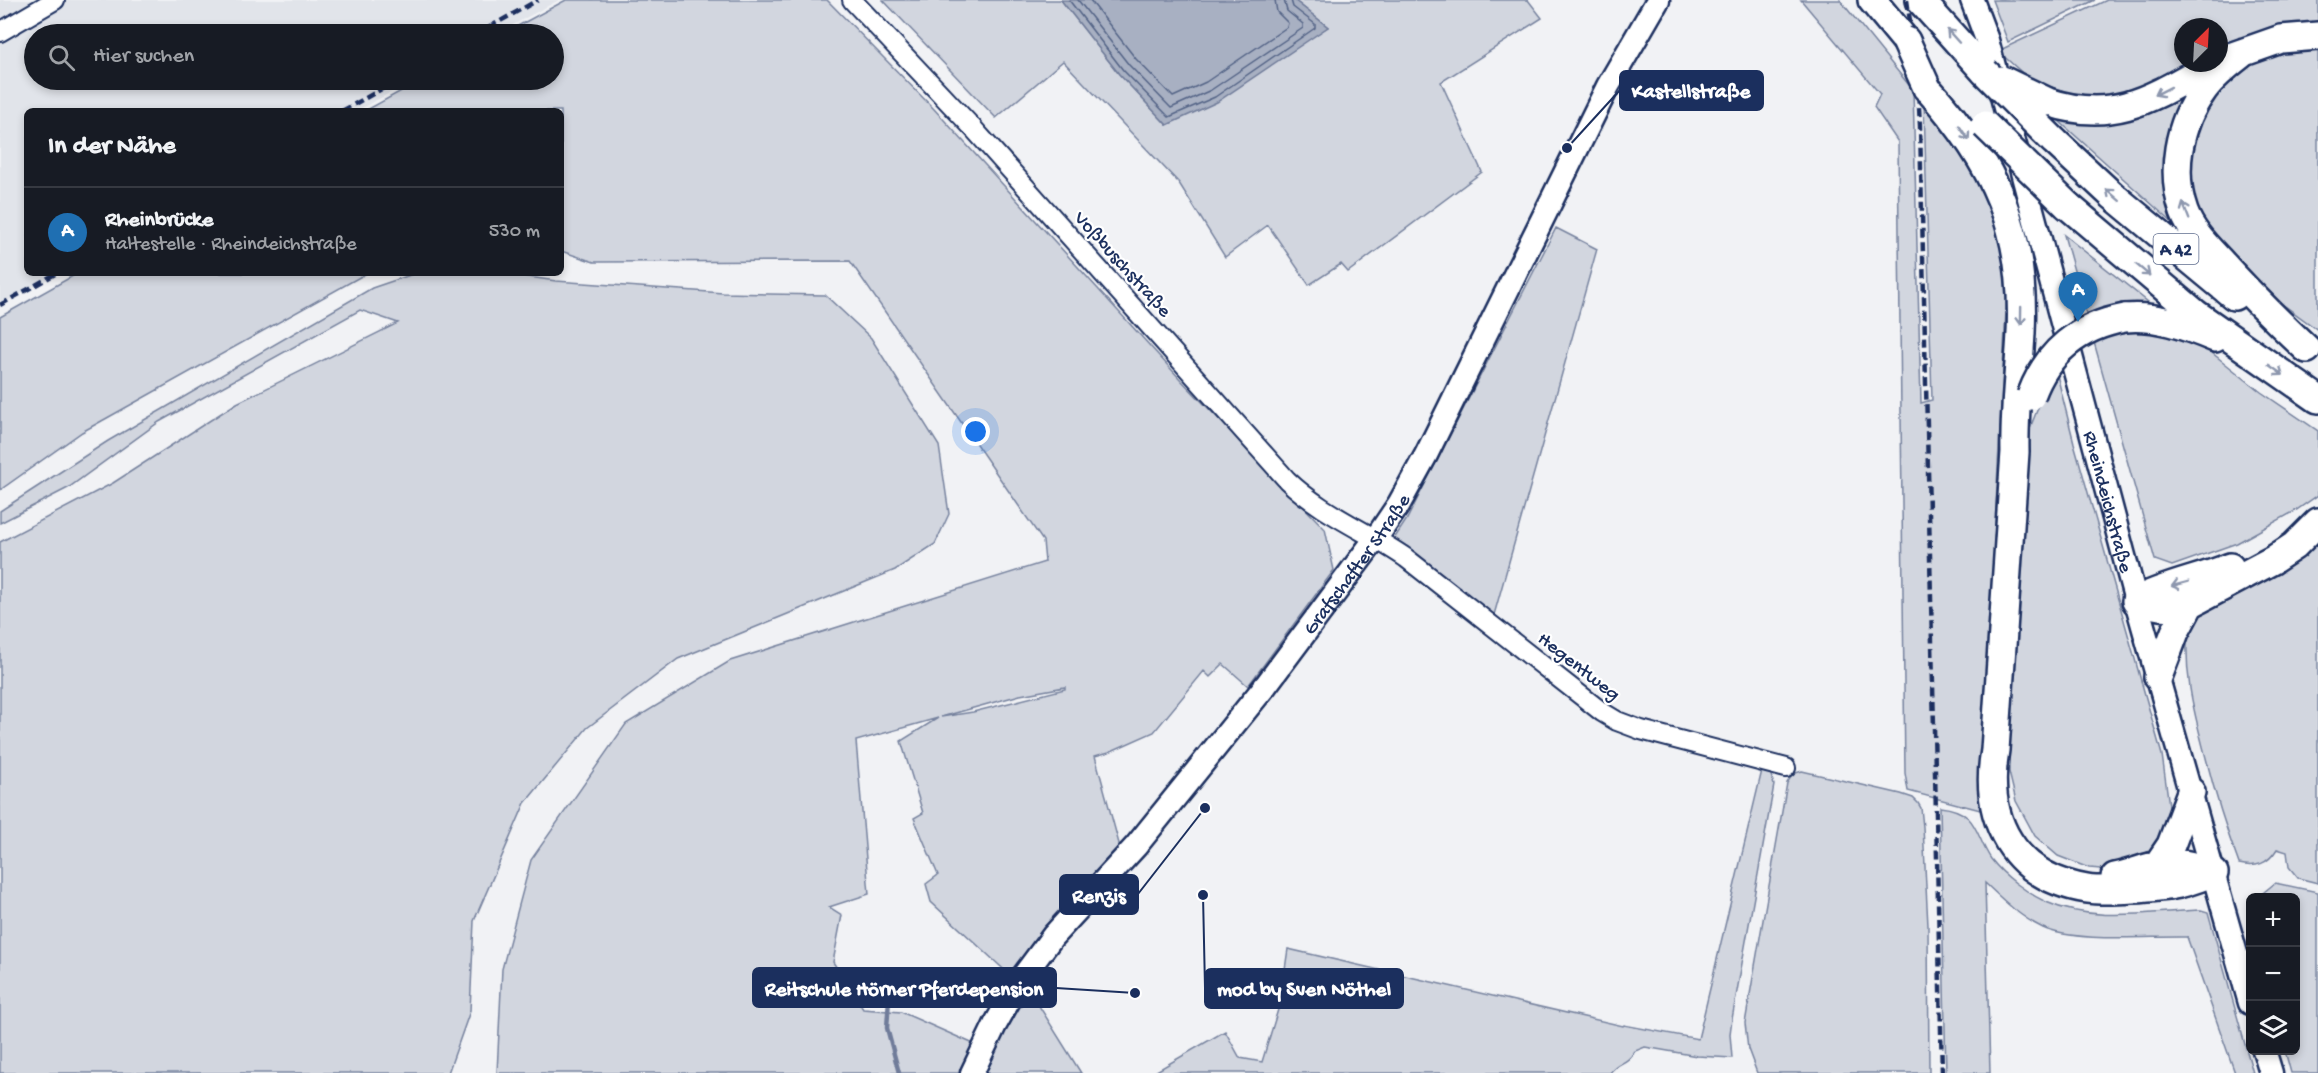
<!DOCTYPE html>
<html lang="de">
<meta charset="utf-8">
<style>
body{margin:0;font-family:"Gochi Hand",sans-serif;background:#242831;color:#f1f3f6}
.controls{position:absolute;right:18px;bottom:18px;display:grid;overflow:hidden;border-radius:9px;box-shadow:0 3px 9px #0003}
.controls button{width:54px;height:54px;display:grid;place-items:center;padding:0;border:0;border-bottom:2px solid #363941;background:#171b24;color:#f1f3f6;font:30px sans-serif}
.compass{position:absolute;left:2174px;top:18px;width:54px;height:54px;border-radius:50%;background:#171b24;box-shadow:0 3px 9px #0003;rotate:24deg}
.you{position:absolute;left:976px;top:432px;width:21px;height:21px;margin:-15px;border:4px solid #fff;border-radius:50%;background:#1a73e8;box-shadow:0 0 0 9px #1a73e833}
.badge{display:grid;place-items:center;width:39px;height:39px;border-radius:50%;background:#1f6fb2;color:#fff;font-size:20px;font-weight:700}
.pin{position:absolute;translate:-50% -50px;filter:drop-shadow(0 2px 3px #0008)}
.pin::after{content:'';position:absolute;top:32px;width:21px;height:18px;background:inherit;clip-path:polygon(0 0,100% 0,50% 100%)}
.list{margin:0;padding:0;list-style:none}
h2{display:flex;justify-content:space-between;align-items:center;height:78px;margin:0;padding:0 24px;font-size:26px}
h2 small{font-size:20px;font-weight:400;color:#9ea1a6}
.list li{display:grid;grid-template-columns:39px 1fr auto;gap:18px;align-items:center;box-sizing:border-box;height:90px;padding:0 24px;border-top:2px solid #363941}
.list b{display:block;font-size:22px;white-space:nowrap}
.list p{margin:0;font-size:20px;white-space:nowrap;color:#9ea1a6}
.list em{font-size:20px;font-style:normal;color:#9ea1a6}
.icon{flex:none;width:33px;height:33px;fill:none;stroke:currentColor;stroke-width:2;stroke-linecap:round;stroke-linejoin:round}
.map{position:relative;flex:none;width:2318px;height:1073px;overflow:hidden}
.search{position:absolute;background:#171b24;box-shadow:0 3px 9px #0003;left:24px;top:24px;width:540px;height:66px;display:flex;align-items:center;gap:15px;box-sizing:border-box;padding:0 21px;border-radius:33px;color:#9ea1a6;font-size:22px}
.panel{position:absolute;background:#171b24;box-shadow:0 3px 9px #0003;left:24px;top:108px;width:540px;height:168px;border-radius:9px}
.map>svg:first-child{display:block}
.built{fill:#e1e4ea}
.green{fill:#d2d6df;stroke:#76829e;stroke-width:1.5;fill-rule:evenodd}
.water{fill:#a8b0c2;stroke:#707c9a;stroke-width:1.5}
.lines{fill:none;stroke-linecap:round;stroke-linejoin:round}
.shore{stroke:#536386;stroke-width:1.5}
.stream{stroke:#707c9a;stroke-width:4.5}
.minor-casing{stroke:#1b2f5e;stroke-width:22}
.major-casing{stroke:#1b2f5e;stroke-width:27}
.highway-casing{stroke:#1b2f5e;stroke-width:32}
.minor{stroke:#fff;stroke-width:18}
.major{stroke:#fff;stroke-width:22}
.highway{stroke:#fff;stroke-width:27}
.rail{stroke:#1b2f5e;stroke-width:4.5;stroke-dasharray:9 4.5;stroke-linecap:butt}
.highway-bridge-casing{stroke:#1b2f5e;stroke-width:32;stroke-linecap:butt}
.highway-bridge{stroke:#fff;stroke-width:27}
.oneway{stroke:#8d97ae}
.labels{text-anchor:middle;stroke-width:4.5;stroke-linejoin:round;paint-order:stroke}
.shield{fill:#fff;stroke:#5f6d8e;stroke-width:1.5}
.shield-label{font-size:18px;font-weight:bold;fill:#1b2f5e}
.street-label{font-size:20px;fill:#1b2f5e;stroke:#fff}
.leader{fill:none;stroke:#1b2f5e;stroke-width:2}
.callout-dot{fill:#1b2f5e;stroke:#fff;stroke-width:2}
.callout{fill:#1b2f5e;stroke:#1b2f5e;stroke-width:2}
.callout-label{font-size:21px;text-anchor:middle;font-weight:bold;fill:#fff}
</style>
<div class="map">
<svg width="2318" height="1073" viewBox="0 0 2318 1073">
<rect width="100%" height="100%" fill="#f1f2f5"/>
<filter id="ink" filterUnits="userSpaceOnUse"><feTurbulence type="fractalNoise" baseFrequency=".0167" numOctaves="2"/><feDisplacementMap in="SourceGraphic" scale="12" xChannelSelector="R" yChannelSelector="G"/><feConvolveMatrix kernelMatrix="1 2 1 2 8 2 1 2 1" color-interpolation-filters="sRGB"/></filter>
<g filter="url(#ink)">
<!-- built -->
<path class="built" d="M0 0H559L496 34H34V80H414L356 111H27V273H59L0 305Z"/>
<!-- green -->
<path class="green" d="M566 0H827L934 109 1181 380 1325 529 1334 570 1248 686 1223 664 1210 677 1204 671 1154 732 1109 752 1095 756 1121 851 1013 978 931 902 926 884 938 875 914 818 923 813 901 741 938 718 856 741 869 894 829 907 842 915 833 962 863 1009 901 1012 976 1045 963 1073H497L502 969 531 860 626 724 730 661 1045 562 1043 541 850 261 594 262 561 251V111H365L421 80H554V34H503ZM1065 687V689L973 712 941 717 1020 695Z
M883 0H1061L1119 74 1167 125 1328 27 1294 0H1528L1542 18 1441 82 1482 172 1348 272 1341 264 1309 285 1268 225 1225 257 1179 183 1063 61 996 118Z
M1801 0H1840L1913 90 1921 403 1932 400 1924 103C1951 134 1978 168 1991 208 2000 233 2003 263 2007 290L1987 682 1988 812 1908 791 1905 773 1898 142 1874 107 1880 94Z
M1992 0H2095L2008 42Z
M2107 0H2318V330L2184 233 2049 112 2039 88 1998 51ZM2183 27H2219V63H2183Z
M1556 228 1597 249 1494 615 1392 542 1407 519Z
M2064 235 2261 392 2318 431V495L2295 511 2237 543 2172 566 2155 560Z
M78 273H367L82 432 0 490V317Z
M416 273H502L556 281 723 293 825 295 871 338 939 446 949 514 935 544 895 570 678 659 587 728 525 803 474 921 470 1011 448 1073H0V542L113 483 237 403 398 323 360 310 159 422 68 488 0 523V511L108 441 372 288Z
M2056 371 2074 443 2162 755 2171 820 2156 846 2130 866 2114 870 2089 868 2058 856 2035 836 2016 801 2009 772V710L2025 465 2030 428 2044 393Z
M2318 534V883L2298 878 2289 867 2287 852 2277 849C2268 864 2256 868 2239 864 2226 829 2215 794 2206 758 2193 709 2182 668 2189 617Z
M1763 766 1770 772 1774 785 1732 1019 1730 1034 1732 1058 1697 1056 1645 1047 1635 1051C1626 1066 1618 1061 1610 1073H1153L1225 1031 1240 1058 1262 1062 1280 1003 1288 949 1623 1026 1624 1025 1698 1039Z
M1802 771 1901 794 1913 798 1918 803 1921 808 1923 827 1928 926 1929 1073H1757L1748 1049 1745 1023 1787 783 1793 774Z
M1940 807C1979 811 1974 834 1991 859 2004 876 2027 893 2046 902 2093 923 2151 912 2201 910L2208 912 2253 1073H2235L2187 937C2150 936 2075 943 2043 928 2020 917 2003 900 1985 883L1990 1073H1946Z
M2275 883 2318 892V1073H2291L2285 1051 2296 1050V898L2258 897Z
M1026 985 1081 1073H983Z"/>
<!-- water -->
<path class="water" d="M1061 0H1294L1328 27 1217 102 1167 125 1119 74Z"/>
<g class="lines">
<!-- shore -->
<path class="shore" d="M1069 0 1123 70 1169 117 1215 97 1315 28V24L1293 7 1291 0
M1078 0 1129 65 1171 108 1211 90 1303 28V24L1287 11 1284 0
M1090 0 1136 59 1173 97 1206 82 1287 27 1288 23 1277 12 1275 0"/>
<!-- stream -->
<path class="stream" d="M889 999 887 1028 899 1073"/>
<defs>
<path id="minor" d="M852 0 972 127 1287 480C1322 514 1367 531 1406 558L1602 712 1617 721 1641 730 1786 768
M0 32 55 0"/>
<g id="major">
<path id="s1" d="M1972 0 1987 40 2136 601 2250 1003"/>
<path d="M2264 1050 2271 1073"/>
<path id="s2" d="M972 1073 995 1025 1021 979 1053 936 1136 846 1266 685 1376 538 1399 504 1426 455 1608 86 1658 0"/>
</g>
<path id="highway" d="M1872 0 1906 41
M1920 0 1985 72
M2244 52C2230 63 2215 74 2204 89 2178 124 2170 172 2184 212 2191 231 2206 246 2219 260 2247 291 2276 320 2307 349
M2227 58 2281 39 2318 36
M1927 88C1995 163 2026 231 2021 333 2019 373 2014 411 2015 452L1995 750C1983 820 2013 877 2087 889 2106 892 2160 888 2179 884 2191 881 2203 876 2214 873
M2048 102C2117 125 2156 95 2214 63
M2053 140 2112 195 2234 296
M2067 205 2196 314 2318 399
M2125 318C2156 315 2186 326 2215 338
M2136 601C2156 606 2170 609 2190 604L2273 560 2294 546 2318 522
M2136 601C2166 585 2199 580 2230 567
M2158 677 2175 632 2190 604
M2158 864 2171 845 2191 792
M2115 877C2130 874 2142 869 2157 865 2177 860 2195 866 2214 873"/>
</defs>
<!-- minor casing -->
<use href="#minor" class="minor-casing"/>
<!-- major casing -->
<use href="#major" class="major-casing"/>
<!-- highway casing -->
<use href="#highway" class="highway-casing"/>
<!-- minor -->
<use href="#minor" class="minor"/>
<!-- major -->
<use href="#major" class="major"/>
<!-- highway -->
<use href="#highway" class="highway"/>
<!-- rail -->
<path class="rail" d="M1907 0 1917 70 1920 126 1942 1073
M477 34 538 0
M342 111 398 80
M0 305 57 273"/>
<defs>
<path id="highway-bridge" d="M1906 41 1927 88
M1985 72 2053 140
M2002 80 2048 102
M1985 125 2067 205
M2031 396C2047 352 2079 326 2125 318"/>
</defs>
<!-- highway-bridge casing -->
<use href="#highway-bridge" class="highway-bridge-casing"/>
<!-- highway-bridge -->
<use href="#highway-bridge" class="highway-bridge"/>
</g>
<!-- one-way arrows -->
<defs><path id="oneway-shaft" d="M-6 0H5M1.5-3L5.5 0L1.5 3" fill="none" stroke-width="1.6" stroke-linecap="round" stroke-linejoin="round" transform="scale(1.5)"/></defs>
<g class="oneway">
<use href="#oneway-shaft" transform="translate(1953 36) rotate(-132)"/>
<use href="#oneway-shaft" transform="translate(2163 91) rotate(153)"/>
<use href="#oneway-shaft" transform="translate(1964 133) rotate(56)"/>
<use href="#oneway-shaft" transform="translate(2113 195) rotate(-139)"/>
<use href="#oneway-shaft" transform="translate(2186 211) rotate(-111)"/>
<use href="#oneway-shaft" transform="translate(2143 270) rotate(40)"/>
<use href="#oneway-shaft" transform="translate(2021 316) rotate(91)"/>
<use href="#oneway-shaft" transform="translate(2276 370) rotate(35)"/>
<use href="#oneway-shaft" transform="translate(2180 584) rotate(165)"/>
</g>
</g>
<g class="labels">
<!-- shield labels -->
<rect class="shield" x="2153.5" y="234" width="45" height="30" rx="4.5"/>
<g class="shield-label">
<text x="2176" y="255">A 42</text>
</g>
<!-- street labels -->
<g class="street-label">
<text transform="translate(1124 263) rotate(48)" y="7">Voßbuschstraße</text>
<text dy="7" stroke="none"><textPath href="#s1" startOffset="520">Rheindeichstraße</textPath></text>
<text dy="7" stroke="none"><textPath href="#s2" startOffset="640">Grafschafter Straße</textPath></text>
<text transform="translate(1580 665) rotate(38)" y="7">Hegentweg</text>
</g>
</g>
<!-- callouts -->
<path class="leader" d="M1567 148L1620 90M1205 808L1138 894M1135 993L1056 988M1203 895L1205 988"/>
<g class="callout-dot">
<circle cx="1567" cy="148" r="6"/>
<circle cx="1205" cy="808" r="6"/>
<circle cx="1135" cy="993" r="6"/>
<circle cx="1203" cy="895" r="6"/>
</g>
<g class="callout">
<rect x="1620" y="71" width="143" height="39" rx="6"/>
<rect x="1060" y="875" width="78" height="39" rx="6"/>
<rect x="753" y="968" width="303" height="39" rx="6"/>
<rect x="1205" y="969" width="198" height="39" rx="6"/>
</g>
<g class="callout-label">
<text x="1691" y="97">Kastellstraße</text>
<text x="1099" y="902">Renzis</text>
<text x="904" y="995">Reitschule Hörner Pferdepension</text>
<text x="1304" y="995">mod by Sven Nöthel</text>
</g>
</svg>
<div class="controls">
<button>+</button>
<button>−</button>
<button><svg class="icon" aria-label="layers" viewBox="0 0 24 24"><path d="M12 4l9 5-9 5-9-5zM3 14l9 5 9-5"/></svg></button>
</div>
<svg class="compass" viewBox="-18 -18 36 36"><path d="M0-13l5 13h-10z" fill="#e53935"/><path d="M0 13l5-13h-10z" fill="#9ea1a6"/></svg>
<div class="you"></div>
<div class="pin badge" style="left:2078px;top:322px">A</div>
<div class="search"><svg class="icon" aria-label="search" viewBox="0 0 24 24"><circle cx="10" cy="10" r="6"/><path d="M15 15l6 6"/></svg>Hier suchen</div>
<section class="panel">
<h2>In der Nähe<small></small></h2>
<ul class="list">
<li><span class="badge">A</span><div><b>Rheinbrücke</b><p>Haltestelle · Rheindeichstraße</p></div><em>530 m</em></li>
</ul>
</section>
</div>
